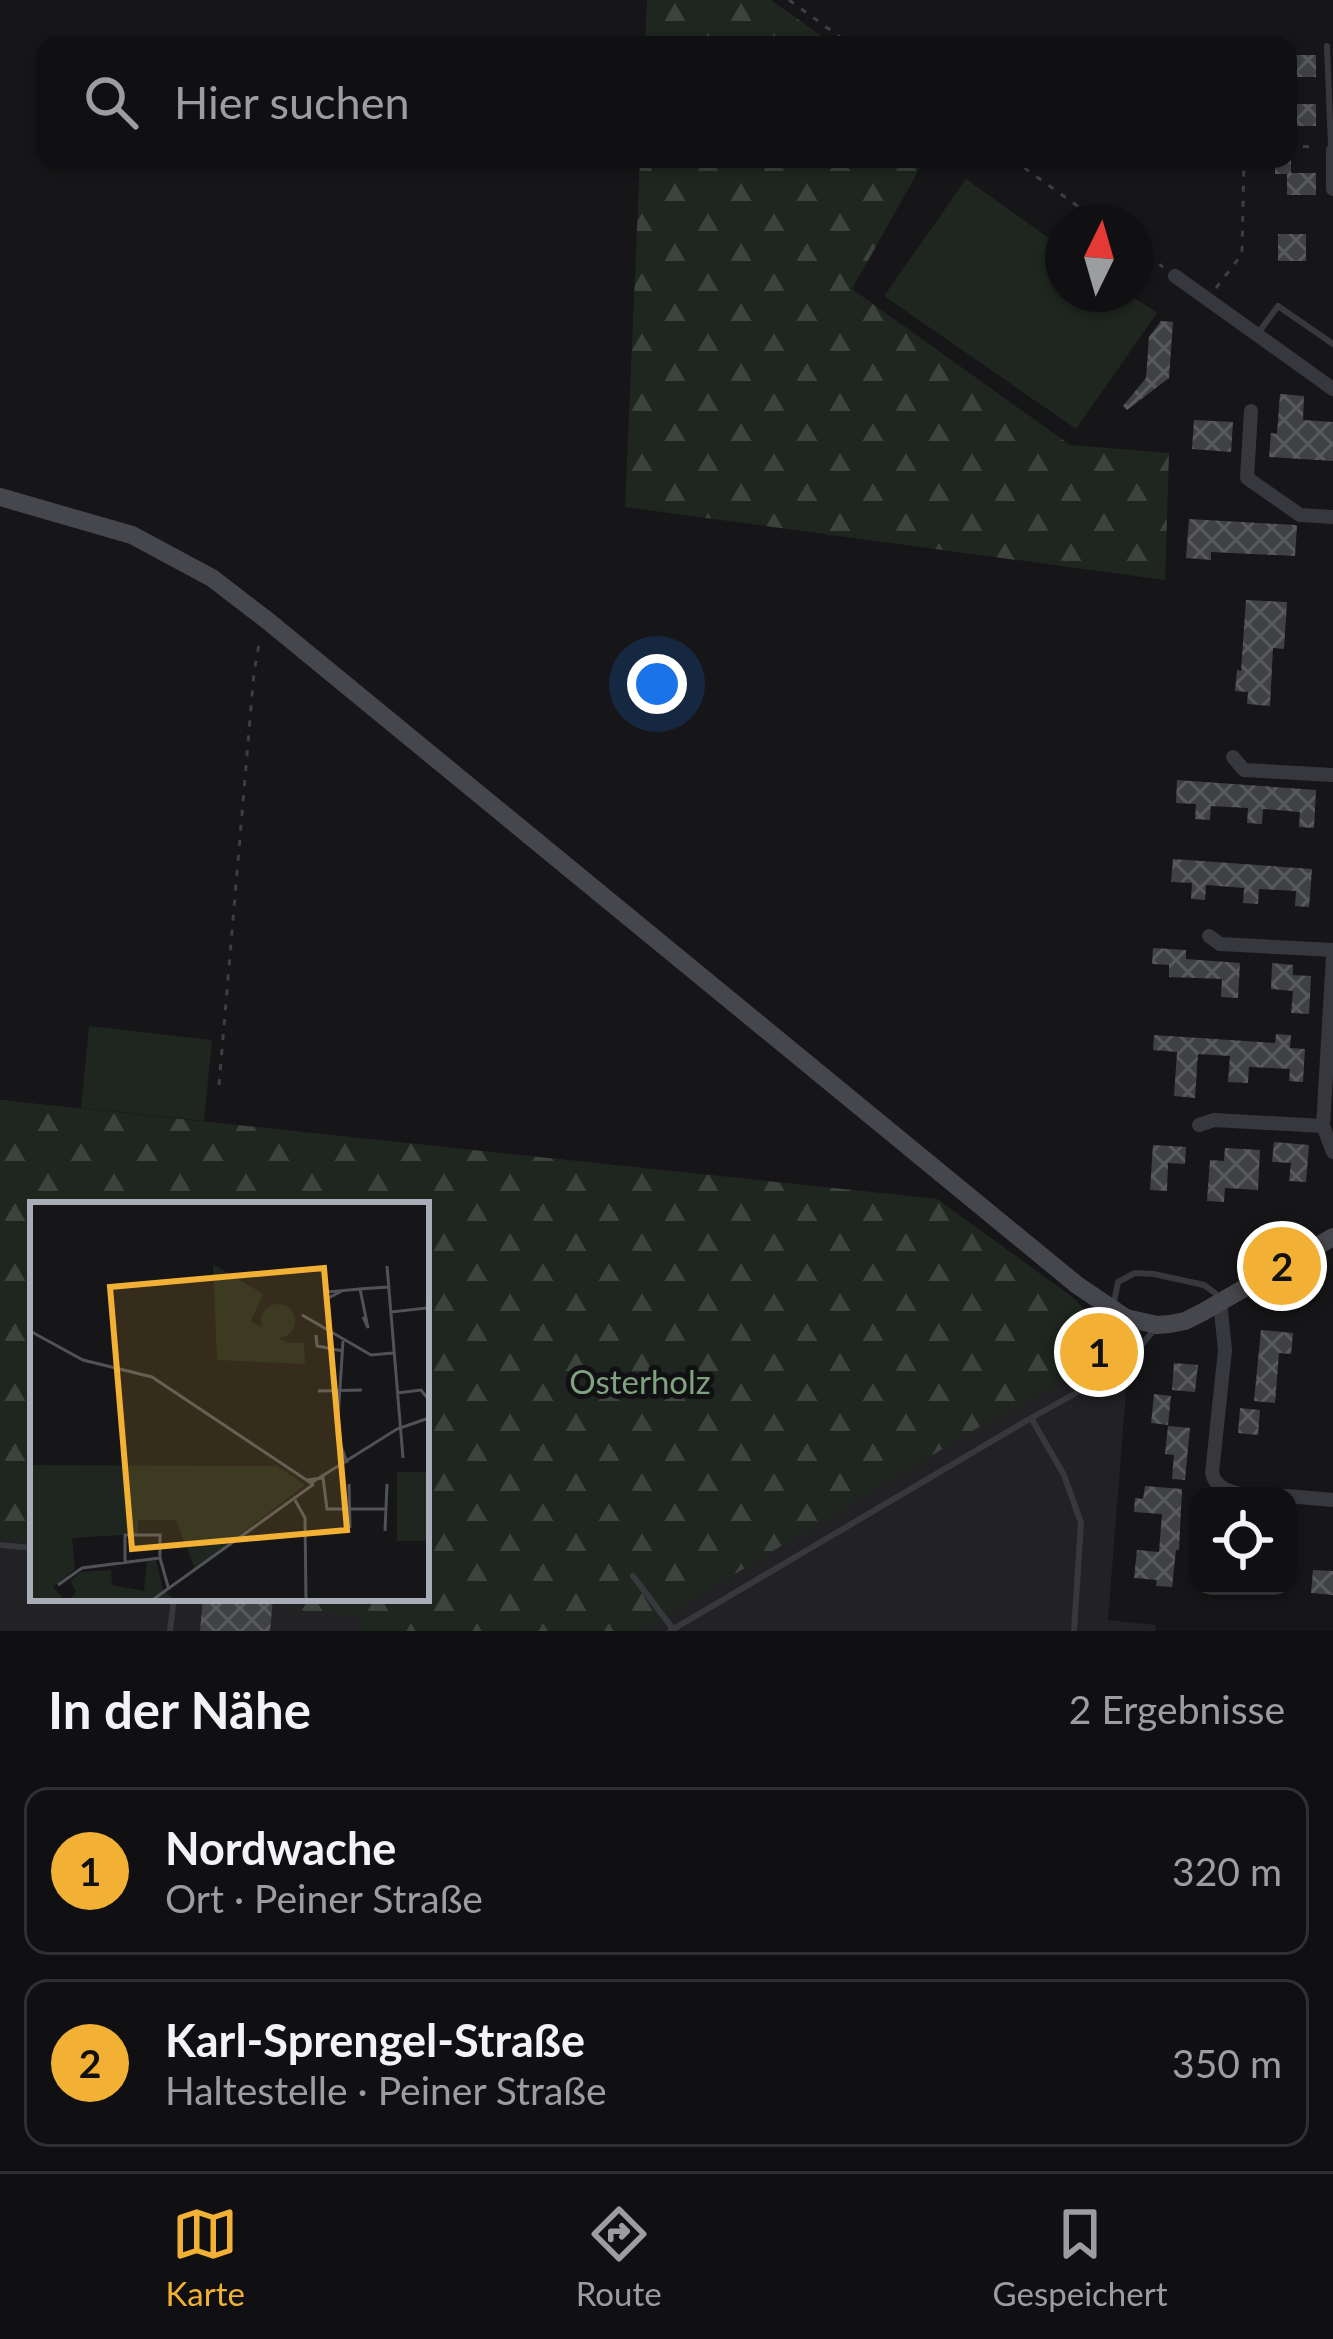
<!DOCTYPE html>
<html lang="de">
<meta charset="utf-8">
<style>
body{margin:0;font-family:Lato,sans-serif;background:#19191b;color:#f1f3f6}
.controls{position:absolute;right:36px;bottom:36px;display:grid;overflow:hidden;border-radius:24px;box-shadow:0 3px 9px #0004}
.controls button{width:108px;height:108px;display:grid;place-items:center;padding:0;border:0;border-bottom:3px solid #303032;background:#101012;color:#f1f3f6;font:60px sans-serif}
.compass{position:absolute;left:1045px;top:204px;width:108px;height:108px;border-radius:50%;background:#101012;box-shadow:0 3px 9px #0004;rotate:5deg}
.you{position:absolute;left:657px;top:684px;width:42px;height:42px;margin:-30px;border:9px solid #fff;border-radius:50%;background:#1a73e8;box-shadow:0 0 0 18px #1a73e833}
.badge{display:grid;place-items:center;width:78px;height:78px;border-radius:50%;background:#f2b134;color:#111;font-size:39px;font-weight:700}
.pin{position:absolute;translate:-50% -50%;border:6px solid #fff;box-shadow:0 3px 12px #0006}
.list{margin:0;padding:0;list-style:none}
h2{display:flex;justify-content:space-between;align-items:center;height:156px;margin:0;padding:0 48px;font-size:51px}
h2 small{font-size:39px;font-weight:400;color:#9c9d9f}
.list li{display:grid;grid-template-columns:78px 1fr auto;gap:36px;align-items:center;box-sizing:border-box;height:168px;margin:0 24px 24px;padding:0 24px;border:3px solid #303032;border-radius:24px}
.list b{display:block;font-size:45px;white-space:nowrap}
.list p{margin:0;font-size:39px;white-space:nowrap;color:#9c9d9f}
.list em{font-size:39px;font-style:normal;color:#9c9d9f}
.icon{flex:none;width:66px;height:66px;fill:none;stroke:currentColor;stroke-width:2;stroke-linecap:round;stroke-linejoin:round}
.map{position:relative;flex:none;width:1333px;height:1631px;overflow:hidden}
.search{position:absolute;background:#101012;box-shadow:0 3px 9px #0004;left:36px;right:36px;top:36px;height:132px;display:flex;align-items:center;gap:30px;box-sizing:border-box;padding:0 42px;border-radius:24px;color:#9c9d9f;font-size:45px}
.sheet{height:540px;background:#101012}
nav{display:flex;justify-content:space-around;align-items:center;box-sizing:border-box;height:168px;border-top:3px solid #303032;background:#101012;font-size:33px;color:#9c9d9f}
nav a{display:grid;justify-items:center;gap:6px}
nav .on{color:#f2b134}
.map>svg:first-child{display:block}
.built{fill:#222225;fill-rule:evenodd}
.green{fill:#1e261f}
.forest{fill:url(#forest-firs)}
.building{fill:url(#building-cross-hatch)}
.lines{fill:none;stroke-linecap:round;stroke-linejoin:round}
.path{stroke:#3d3f44;stroke-width:3;stroke-dasharray:6 9;stroke-linecap:butt}
.service{stroke:#37383d;stroke-width:6}
.minor{stroke:#37383d;stroke-width:14}
.secondary{stroke:#45474d;stroke-width:18}
.labels{text-anchor:middle;stroke-width:10;stroke-linejoin:round;paint-order:stroke}
.park-label{font-size:33px;fill:#7fa381;stroke:#111113}
.inset-road{fill:none;stroke:#505258;stroke-width:3}
.view{fill:#f2b134;fill-opacity:0.15;stroke:#f2b134;stroke-width:6}
.inset-edge{fill:none;stroke:#a8adb8;stroke-width:6}
</style>
<div class="map">
<svg width="1333" height="1631" viewBox="0 0 1333 1631">
<defs>
<pattern id="forest-firs" width="22" height="20" patternUnits="userSpaceOnUse" patternTransform="scale(3)"><rect width="22" height="20" fill="#1e261f"/><path d="M5 1l3.5 6h-7zM16 11l3.5 6h-7z" fill="#3c433d"/></pattern>
<pattern id="building-cross-hatch" width="8" height="8" patternUnits="userSpaceOnUse" patternTransform="scale(3)"><rect width="8" height="8" fill="#404145"/><path d="M0 0l8 8M0 8l8-8" fill="none" stroke="#595a5e"/></pattern>
</defs>
<rect width="100%" height="100%" fill="#161618"/>
<!-- built -->
<path class="built" d="M0 1100 937 1199 1072 1297 1089 1314 1098 1329 1109 1336 1118 1352 1090 1369 1104 1391 1127 1379 1108 1620 1156 1625 1155 1631H0ZM33 1205H426V1598H33Z"/>
<!-- green -->
<path class="green" d="M966 179 1063 248V294H1129L1157 313 1076 429 884 296Z
M89 1026 212 1040 204 1121 81 1108Z"/>
<!-- forest -->
<path class="forest" d="M647 0H771L834 45H645Z
M640 159H925L852 289 1070 445 1169 453 1165 580 625 507Z
M0 1100 937 1199 1072 1297 1089 1314 1098 1329 1066 1348 1077 1374 989 1421 640 1631H362L361 1616 295 1610 294 1598H426V1205H33V1543L0 1540Z"/>
<!-- building -->
<path class="building" d="M1288 55H1316V77H1288Z
M1288 104H1316V126H1288Z
M1275 159H1291V173H1316V195H1287V174H1275Z
M1278 234H1306V261H1278Z
M1161 321 1173 322 1169 378 1127 410 1123 406 1146 378 1149 337Z
M1280 394 1304 396 1303 420 1333 422V461L1269 457 1271 433 1277 434Z
M1194 420 1233 422 1231 452 1192 449Z
M1189 519 1295 525 1297 526 1295 556 1211 552V560L1186 558Z
M1246 600 1287 602 1284 649 1273 648 1270 706 1247 704 1248 692 1235 691 1237 670 1241 671Z
M1177 780 1316 790 1314 828 1299 827 1300 812 1263 809 1262 824 1247 823 1248 808 1211 806 1210 820 1195 819 1196 804 1176 803Z
M1173 859 1312 869 1309 907 1295 906 1296 891 1259 889 1258 904 1243 903 1244 888 1206 885 1205 900 1191 899 1192 883 1171 882Z
M1153 948 1186 950V959L1240 963 1238 998 1221 997 1222 979 1169 977V965L1152 964Z
M1272 963 1293 965V975L1311 976 1309 1014 1291 1013 1293 991 1271 989Z
M1276 1034 1291 1035 1290 1048 1305 1049 1303 1082 1289 1081 1290 1069 1249 1067 1248 1083 1228 1082 1230 1056 1198 1054 1195 1098 1174 1096 1177 1052 1153 1050 1154 1035 1275 1043Z
M1274 1142 1309 1145 1306 1182 1289 1181 1291 1163 1272 1162Z
M1153 1145 1186 1147 1185 1164 1168 1163 1167 1191 1150 1190Z
M1225 1148 1260 1150 1258 1190 1225 1188 1224 1202 1207 1201 1210 1160 1224 1161Z
M1261 1330 1293 1333 1291 1354 1279 1353 1275 1403 1254 1401Z
M1109 1336 1118 1352 1089 1369 1080 1353Z
M1174 1363 1198 1365 1195 1392 1172 1390Z
M1154 1394 1171 1396 1168 1425 1151 1423Z
M1240 1408 1260 1410 1258 1435 1238 1433Z
M1168 1426 1190 1428 1185 1480 1172 1479 1174 1455 1165 1454Z
M1145 1486 1182 1489 1179 1550H1176L1172 1587 1156 1586 1157 1580 1134 1578 1137 1550 1159 1552 1162 1514 1134 1512 1135 1498 1143 1499Z
M1313 1570 1333 1571V1595L1311 1593Z
M203 1598H273L270 1631H200Z"/>
<g class="lines">
<!-- path -->
<path class="path" d="M789 0 851 45
M1288 146 1316 147
M1012 159 1100 222
M1135 247 1163 267
M1216 288 1242 254 1244 159
M219 1085 254 672 260 639"/>
<!-- service -->
<path class="service" d="M1327 46 1331 147
M1259 332 1278 306 1333 344
M1114 1302 1118 1282 1135 1273 1154 1274 1204 1285 1215 1293 1219 1299
M1031 1418 1064 1475 1081 1523 1074 1631
M0 1545 33 1548
M633 1576 673 1629
M170 1631 174 1598
M670 1631 1031 1418 1123 1367 1154 1330"/>
<!-- minor -->
<path class="minor" d="M1333 150V189
M1175 276 1333 389
M1251 411 1247 478 1300 515 1333 517
M1233 757 1244 770 1333 775
M1209 936 1220 944 1333 950
M1333 956 1323 1126 1333 1152
M1199 1125 1214 1120 1323 1126
M1220 1302 1225 1350 1212 1473C1218 1500 1261 1494 1284 1496
M1288 1496 1333 1500"/>
<!-- secondary -->
<path class="secondary" d="M0 497 132 535 212 578 268 621 1077 1285 1126 1318 1157 1325 1170 1324 1185 1321 1203 1312 1333 1237"/>
</g>
<g class="labels">
<!-- park labels -->
<g class="park-label">
<text x="640" y="1394">Osterholz</text>
</g>
</g>
<!-- overview -->
<g transform="translate(30 1202)">
<rect width="399" height="399" fill="#161618"/>
<path d="M231 119a17 17 0 1 1 34 0a17 17 0 1 1-34 0Z" fill="#1e261f"/>
<path d="M183 62 233 92 221 119 258 141H274L275 162 187 158ZM0 263 247 264 275 283 165 367 146 318H108V332L42 336 45 367 23 385 35 399H0ZM367 270H399V339H367ZM126 358 133 388 147 399H39L46 389 40 379 51 370 81 368 82 383 114 389 117 360Z" fill="#1e261f"/>
<path class="inset-road" d="M357 64 373 256M312 89 296 97V90L330 87M361 110 397 106 398 93M272 113 341 153 363 151M333 115 338 126 330 87 359 85M0 129 53 158 122 175 281 281 367 227 399 216M286 133 287 144 313 149M313 139 307 232 317 261M288 189 332 188M367 191 391 188 399 198M277 278 293 276 297 307H355M319 282 320 326M265 298 275 316 276 399M355 329 357 282M95 362V333H130V356M28 383 52 366 130 356 139 388M121 399 284 282"/>
<path class="view" d="M294 66 317 328 102 347 80 85Z"/>
<rect width="399" height="399" class="inset-edge"/>
</g>
</svg>
<div class="controls">
<button><svg class="icon" aria-label="locate" viewBox="0 0 24 24"><circle cx="12" cy="12" r="6"/><path d="M12 2v4M12 18v4M2 12h4M18 12h4"/></svg></button>
</div>
<svg class="compass" viewBox="-18 -18 36 36"><path d="M0-13l5 13h-10z" fill="#e53935"/><path d="M0 13l5-13h-10z" fill="#9c9d9f"/></svg>
<div class="you"></div>
<div class="pin badge" style="left:1099px;top:1352px">1</div>
<div class="pin badge" style="left:1282px;top:1266px">2</div>
<div class="search"><svg class="icon" aria-label="search" viewBox="0 0 24 24"><circle cx="10" cy="10" r="6"/><path d="M15 15l6 6"/></svg>Hier suchen</div>
</div>
<section class="sheet">
<h2>In der Nähe<small>2 Ergebnisse</small></h2>
<ul class="list">
<li><span class="badge">1</span><div><b>Nordwache</b><p>Ort · Peiner Straße</p></div><em>320 m</em></li>
<li><span class="badge">2</span><div><b>Karl-Sprengel-Straße</b><p>Haltestelle · Peiner Straße</p></div><em>350 m</em></li>
</ul>
</section>
<nav>
<a class="on"><svg class="icon" aria-label="map" viewBox="0 0 24 24"><path d="M3 6l6-2 6 2 6-2v14l-6 2-6-2-6 2zM9 4v14M15 6v14"/></svg>Karte</a>
<a><svg class="icon" aria-label="directions" viewBox="0 0 24 24"><path d="M12 3l9 9-9 9-9-9zM9 14v-3h6M13 9l2 2-2 2"/></svg>Route</a>
<a><svg class="icon" aria-label="saved" viewBox="0 0 24 24"><path d="M7 4h10v16l-5-4-5 4z"/></svg>Gespeichert</a>
</nav>
